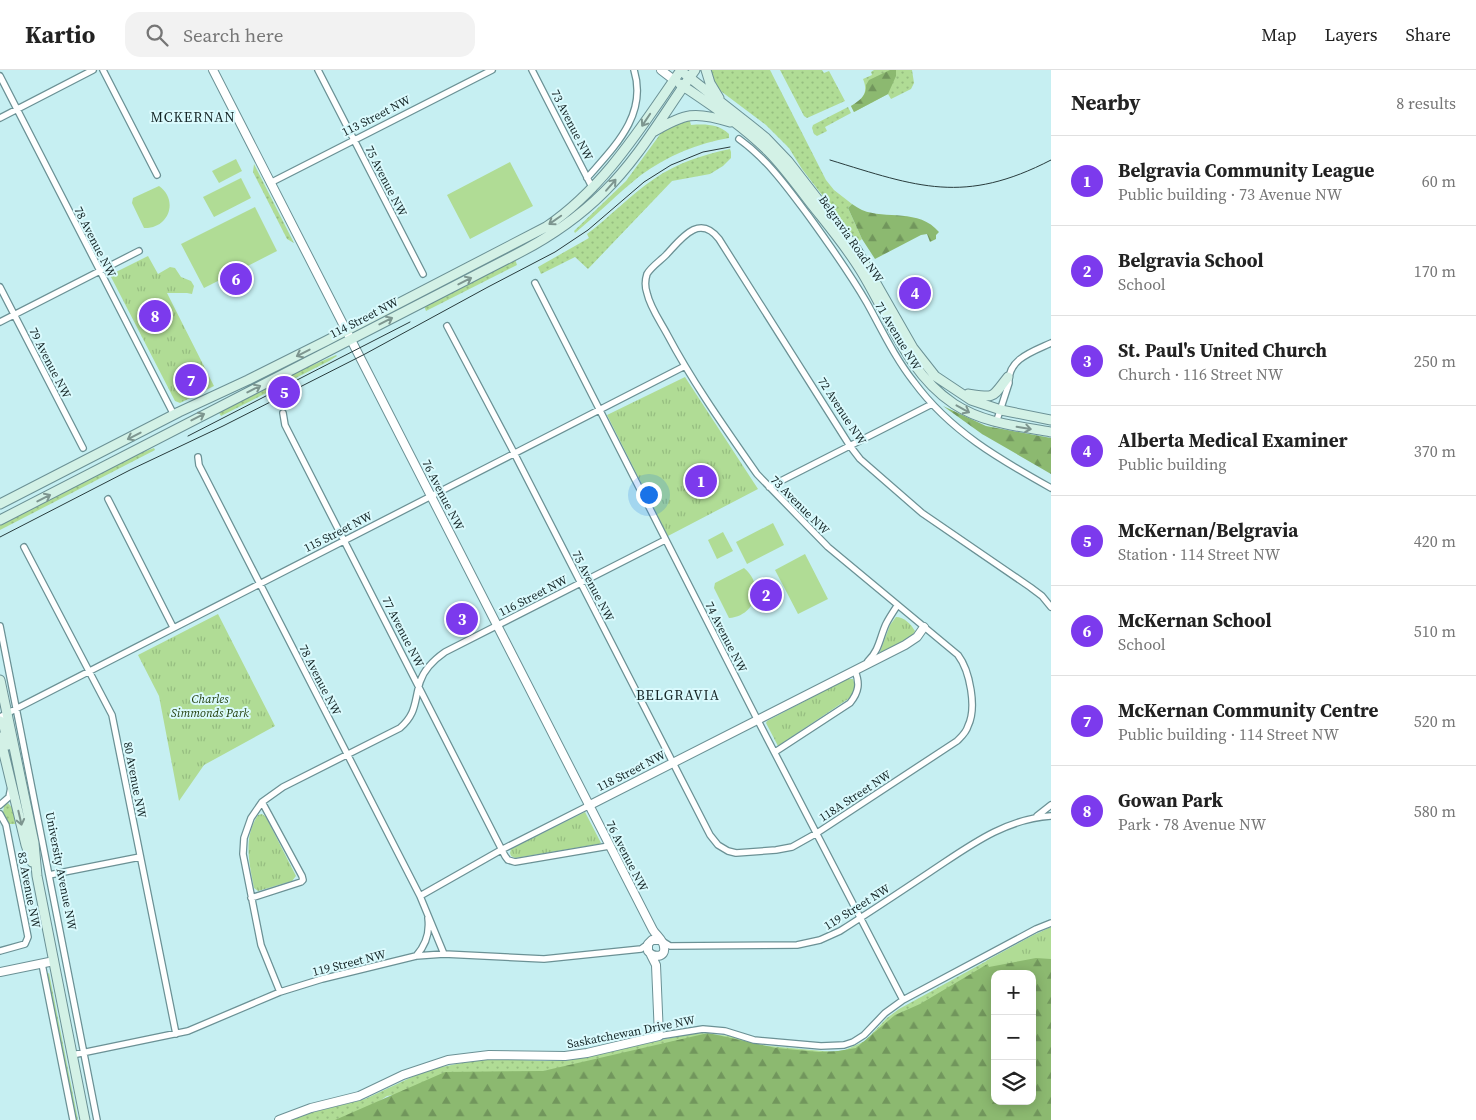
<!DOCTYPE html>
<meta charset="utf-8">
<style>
body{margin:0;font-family:"Source Serif 4",serif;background:#f2f2f2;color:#222}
.controls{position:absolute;right:15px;bottom:15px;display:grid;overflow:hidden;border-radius:10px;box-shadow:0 2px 12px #0003}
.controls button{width:45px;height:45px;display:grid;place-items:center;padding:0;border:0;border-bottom:1px solid #e0e0e0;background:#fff;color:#222;font:25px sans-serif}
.you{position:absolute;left:648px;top:424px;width:18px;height:18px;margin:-12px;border:4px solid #fff;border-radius:50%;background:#1a73e8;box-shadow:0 0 0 8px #1a73e833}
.badge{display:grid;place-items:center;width:32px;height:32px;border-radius:50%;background:#7c3aed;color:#fff;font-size:16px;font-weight:700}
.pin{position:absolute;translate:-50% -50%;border:2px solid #fff;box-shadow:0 1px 5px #0006}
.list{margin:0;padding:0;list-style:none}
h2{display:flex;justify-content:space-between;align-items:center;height:65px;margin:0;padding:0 20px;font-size:21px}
h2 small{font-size:16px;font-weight:400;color:#767676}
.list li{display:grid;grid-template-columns:32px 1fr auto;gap:15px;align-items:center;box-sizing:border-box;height:90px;padding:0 20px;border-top:1px solid #e0e0e0}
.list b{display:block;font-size:19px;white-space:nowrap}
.list p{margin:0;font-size:16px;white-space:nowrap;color:#767676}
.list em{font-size:16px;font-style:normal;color:#767676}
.icon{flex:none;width:28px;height:28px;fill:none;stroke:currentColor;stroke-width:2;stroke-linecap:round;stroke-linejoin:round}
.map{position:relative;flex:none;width:1051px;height:1050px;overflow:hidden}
header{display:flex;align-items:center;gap:30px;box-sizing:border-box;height:70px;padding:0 25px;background:#fff;border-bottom:1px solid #e0e0e0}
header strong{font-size:24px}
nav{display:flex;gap:28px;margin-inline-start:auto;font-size:18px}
.search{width:350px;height:45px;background:#f2f2f2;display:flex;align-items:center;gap:12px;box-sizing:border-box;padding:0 18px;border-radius:15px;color:#767676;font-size:19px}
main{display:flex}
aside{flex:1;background:#fff}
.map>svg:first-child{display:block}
.grass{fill:url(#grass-dots)}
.forest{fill:url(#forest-firs);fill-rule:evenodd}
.park{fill:url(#park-tufts)}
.pitch{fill:#b0dc95}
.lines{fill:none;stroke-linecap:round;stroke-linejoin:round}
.minor-casing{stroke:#6b9195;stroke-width:8}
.tertiary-casing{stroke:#6b9195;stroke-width:10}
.secondary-casing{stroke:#6b9195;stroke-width:11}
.minor{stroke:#fff;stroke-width:5.5}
.tertiary{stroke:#fff;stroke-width:8}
.secondary{stroke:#d3f1e6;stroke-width:9}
.tram{stroke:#293c3d;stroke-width:1}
.oneway{stroke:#7d958f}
.labels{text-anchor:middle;stroke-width:4;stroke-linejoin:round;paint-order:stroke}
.street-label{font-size:12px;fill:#142425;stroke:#dafafd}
.park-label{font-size:12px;font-style:italic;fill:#1c3904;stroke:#dafafd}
.neighbourhood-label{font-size:14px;letter-spacing:1px;fill:#142425;stroke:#dafafd}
</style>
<header>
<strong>Kartio</strong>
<div class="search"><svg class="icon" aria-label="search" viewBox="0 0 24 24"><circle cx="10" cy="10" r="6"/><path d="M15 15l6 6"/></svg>Search here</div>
<nav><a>Map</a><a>Layers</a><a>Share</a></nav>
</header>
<main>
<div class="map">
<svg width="1051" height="1050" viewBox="0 0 1051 1050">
<defs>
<pattern id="grass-dots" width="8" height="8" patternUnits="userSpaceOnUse" patternTransform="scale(1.25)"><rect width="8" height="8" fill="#b0dc95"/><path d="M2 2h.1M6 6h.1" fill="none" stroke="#96bd80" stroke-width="1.8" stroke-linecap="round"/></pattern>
<pattern id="forest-firs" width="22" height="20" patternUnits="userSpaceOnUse" patternTransform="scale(1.25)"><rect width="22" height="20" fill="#8cb970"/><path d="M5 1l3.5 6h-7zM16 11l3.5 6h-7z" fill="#71965c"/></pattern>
<pattern id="park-tufts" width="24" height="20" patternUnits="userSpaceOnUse" patternTransform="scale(1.25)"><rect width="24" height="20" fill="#b0dc95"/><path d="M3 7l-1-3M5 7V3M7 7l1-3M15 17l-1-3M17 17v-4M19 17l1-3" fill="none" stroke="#96bd80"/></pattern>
</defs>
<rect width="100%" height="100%" fill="#c6eff2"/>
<!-- grass -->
<path class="grass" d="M709 0H770L826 110 834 120 852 134 848 138 862 169 858 172 802 99 789 78 766 55 718 19 714 14Z
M780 0H822L824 3 829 1 845 31 807 48 804 46Z
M874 0H912L914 13 911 19 891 29 888 24 854 42 851 36C862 30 869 23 863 9L872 5 871 2Z
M848 37 851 43 825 57 827 61 817 66 814 64 812 58 813 55Z
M689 48 691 55C706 54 718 54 729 64V68C698 73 667 86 641 105 618 123 598 144 575 163L574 161 626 111 661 63 673 54Z
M730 79 731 82V88L723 96 710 104 672 111 588 199 575 187 541 204 538 197 589 168 587 164C610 147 630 125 654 109 677 93 702 85 730 79Z
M254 94 294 173 287 169 253 102Z
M515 189 517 195 426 241 424 236Z
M336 285 337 286 329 291 221 346 218 341 283 308Z
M154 378 155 380 0 460V454L130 387Z
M8 733 14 740 15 754H8L3 743 4 736Z
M1051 857V889L989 897 865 983 621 989 387 1026 351 1050H291L313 1042 365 1029 427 1000 471 991 499 989 545 991 570 990 680 966 701 963 730 966 758 975 833 982 845 980 865 971 887 948 899 939 1034 865Z
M49 903 78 1050H76L47 904Z"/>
<!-- forest -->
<path class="forest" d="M890 0H896V6L888 24 854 42 851 36C859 31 867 26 866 15L869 10Z
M852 134C855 136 858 138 862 140 886 150 919 138 939 162L936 165V169L930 172 927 164 921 165 875 189 862 169 848 138Z
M943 336 986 356 1051 368V404L982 364Z
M1051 862V1050H335L445 1002 543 1001 708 963 776 978 819 982 838 981 856 978 895 945 920 934 1006 883ZM995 904H1032V1031H995Z"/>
<!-- park -->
<path class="park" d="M148 186 158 204 170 197 175 198 181 207 191 211 194 216 192 224 187 223H167L214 316 180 333 175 331 110 205Z
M685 307 758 419 668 466 607 345Z
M218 544 275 656 204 695 179 731 159 626 138 585Z
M896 547C904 547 911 554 915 561 910 572 892 578 881 584L880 582 890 555Z
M847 609H853C856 617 855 621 851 627L778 676 766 653 767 651Z
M585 742 601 773 599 774 515 788 511 786 510 783 511 779Z
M262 744 266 747 296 806 292 811 258 821 254 818C249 792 243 768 258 745Z
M1051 858V889L1036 888 989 897 986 891 1034 865Z"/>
<!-- pitch -->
<path class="pitch" d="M236 89 242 101 219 113 212 101Z
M510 92 533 136 470 169 447 125Z
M241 108 251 128 214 147 203 127Z
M159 116C179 130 169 159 144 158L132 133 133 128Z
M255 137 277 181 204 218 181 174Z
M773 453 784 475 747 494 736 472Z
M723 462 733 481 717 489 708 470Z
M805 484 828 529 798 544 775 500Z
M744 498C765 515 756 546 729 548L714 518 715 513Z"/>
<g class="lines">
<defs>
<path id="minor" d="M103 0 157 105
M318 0 423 204
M532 0 593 119
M0 6 174 345
M0 48 93 0
M739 69C768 90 787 117 808 145 829 174 849 202 867 233 882 260 895 288 914 312 950 361 999 389 1051 418
M587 108C614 77 648 45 634 0
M270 113 492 0
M535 213 755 645 903 930
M0 217 83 378
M0 252 139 181
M447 256 511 377 710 765 718 775 728 781 736 783 776 780 792 777 817 763 957 671C961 667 966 663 968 656 977 638 970 601 958 585L828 477 757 404C725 358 693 313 667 264 660 251 650 237 647 223 645 217 645 210 647 204 651 197 660 191 666 185 681 169 699 143 719 169L850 376 860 389 922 443 1030 517 1042 526 1051 537
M283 343 285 355 505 786 508 790 515 792 609 776
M996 353 1009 313C1007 289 1034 281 1051 273
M198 387 199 395 420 826 444 884
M769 417 932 334
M108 429 173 557
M24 477 112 645 176 964
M0 556 97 1050
M868 591C879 581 880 567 886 554 889 548 893 542 897 536
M0 647 685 296
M775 682 850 633C859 622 860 613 855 601
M0 735 9 727 11 717
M0 744 6 755 28 867 25 874 0 881
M1037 746 1051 735
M49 805 140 787
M420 826 501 780 588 736
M251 828 301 812 303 810 302 806 262 732
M662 871 670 876 797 875 820 870 840 861C870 842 900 822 930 802 968 777 1004 749 1051 746
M416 886C426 875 430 863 428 848
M42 894 73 1050
M280 922 261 875 243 784 244 768 251 748 262 732 283 717 400 658C417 643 414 632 420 612 424 599 435 589 445 582L665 470
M659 966 703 959 725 961 754 970 821 976 844 975 853 972 864 965 885 943 903 930 1036 859 1051 853
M72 985 188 961 280 922 322 909 416 886 444 884 544 889 641 879 648 874"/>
<path id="tertiary" d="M213 0 653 860C656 865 664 871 664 877 666 888 653 888 648 881V874L652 870H659
M661 0 674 10
M588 736 905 575 917 567 924 557
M0 902 54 891
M279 1050 311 1038 359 1026 403 1005 448 990 489 985 565 986 587 983 659 966 656 895 651 885"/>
<path id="secondary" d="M706 0 710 13 719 28
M685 4 750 55 766 68 788 91 857 180 913 278 935 306 971 330 1001 340 1051 350
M680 14C711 35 742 55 768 81 783 96 796 114 809 131 827 154 846 176 861 201 889 246 907 303 954 334 983 353 1017 356 1051 362
M653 62C685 43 695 41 730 52
M968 324C997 328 991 328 1008 307
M0 434 179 342 248 310 326 271 546 157C605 117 641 57 681 0
M0 450 513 186C547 169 577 149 604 122 640 87 665 41 695 0
M0 610 34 773 37 806 85 1050
M0 651 4 656 8 675
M0 667 26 775 32 792"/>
</defs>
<!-- minor casing -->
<use href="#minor" class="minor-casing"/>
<!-- tertiary casing -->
<use href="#tertiary" class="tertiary-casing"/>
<!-- secondary casing -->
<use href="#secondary" class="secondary-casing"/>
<!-- minor -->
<use href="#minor" class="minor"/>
<!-- tertiary -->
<use href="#tertiary" class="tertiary"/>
<!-- secondary -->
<use href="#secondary" class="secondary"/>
<!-- tram -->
<path class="tram" d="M830 90C918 117 964 135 1051 90
M188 366 410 252
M0 467 130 400 223 356 365 284 488 217 555 182 588 160 644 112 671 95 703 82 730 77"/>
</g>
<!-- one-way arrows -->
<defs><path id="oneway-shaft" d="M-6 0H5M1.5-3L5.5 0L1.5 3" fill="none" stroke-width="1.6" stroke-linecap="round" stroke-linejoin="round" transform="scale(1.25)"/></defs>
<g class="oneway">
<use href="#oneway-shaft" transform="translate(646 50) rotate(124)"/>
<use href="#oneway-shaft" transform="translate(611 115) rotate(-49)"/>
<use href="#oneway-shaft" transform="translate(555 150) rotate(145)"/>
<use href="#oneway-shaft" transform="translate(465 211) rotate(-27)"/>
<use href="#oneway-shaft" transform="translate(386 251) rotate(-27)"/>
<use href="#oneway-shaft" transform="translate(303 283) rotate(153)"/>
<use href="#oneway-shaft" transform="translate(254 319) rotate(-27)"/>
<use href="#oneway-shaft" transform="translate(963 339) rotate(29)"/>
<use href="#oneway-shaft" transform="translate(198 347) rotate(-27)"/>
<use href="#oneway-shaft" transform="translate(1024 358) rotate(9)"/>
<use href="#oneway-shaft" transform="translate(134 366) rotate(153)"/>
<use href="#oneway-shaft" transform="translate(44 428) rotate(-27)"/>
<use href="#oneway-shaft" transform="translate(20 748) rotate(77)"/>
</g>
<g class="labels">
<!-- street labels -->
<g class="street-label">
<text transform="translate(376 46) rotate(-27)" y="4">113 Street NW</text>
<text transform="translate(572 55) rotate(63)" y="4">73 Avenue NW</text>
<text transform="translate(386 111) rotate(63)" y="4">75 Avenue NW</text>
<text transform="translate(851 169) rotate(55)" y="4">Belgravia Road NW</text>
<text transform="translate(95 172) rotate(63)" y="4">78 Avenue NW</text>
<text transform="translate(364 248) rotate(-27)" y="4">114 Street NW</text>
<text transform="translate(898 266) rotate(59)" y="4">71 Avenue NW</text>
<text transform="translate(50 293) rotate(63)" y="4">79 Avenue NW</text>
<text transform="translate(842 341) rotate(57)" y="4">72 Avenue NW</text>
<text transform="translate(443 425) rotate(63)" y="4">76 Avenue NW</text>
<text transform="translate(800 435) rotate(45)" y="4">73 Avenue NW</text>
<text transform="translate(338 462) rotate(-27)" y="4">115 Street NW</text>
<text transform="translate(593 516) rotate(63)" y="4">75 Avenue NW</text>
<text transform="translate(533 526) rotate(-27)" y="4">116 Street NW</text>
<text transform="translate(403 562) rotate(63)" y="4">77 Avenue NW</text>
<text transform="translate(726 567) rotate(63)" y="4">74 Avenue NW</text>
<text transform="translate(320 610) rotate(63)" y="4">78 Avenue NW</text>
<text transform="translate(631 701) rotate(-27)" y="4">118 Street NW</text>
<text transform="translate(135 710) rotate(79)" y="4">80 Avenue NW</text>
<text transform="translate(855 726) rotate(-33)" y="4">118A Street NW</text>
<text transform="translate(627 786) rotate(63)" y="4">76 Avenue NW</text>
<text transform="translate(61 801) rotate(79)" y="4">University Avenue NW</text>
<text transform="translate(29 820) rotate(79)" y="4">83 Avenue NW</text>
<text transform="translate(857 837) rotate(-32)" y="4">119 Street NW</text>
<text transform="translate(349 893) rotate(-14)" y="4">119 Street NW</text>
<text transform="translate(631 962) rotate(-11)" y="4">Saskatchewan Drive NW</text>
</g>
<!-- park labels -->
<g class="park-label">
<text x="210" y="633">Charles<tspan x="210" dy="14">Simmonds Park</tspan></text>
</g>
<!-- neighbourhood labels -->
<g class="neighbourhood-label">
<text x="193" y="52">MCKERNAN</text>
<text x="678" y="630">BELGRAVIA</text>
</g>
</g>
</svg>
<div class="controls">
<button>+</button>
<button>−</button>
<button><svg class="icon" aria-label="layers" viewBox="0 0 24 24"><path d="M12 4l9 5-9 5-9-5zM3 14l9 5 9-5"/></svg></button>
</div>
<div class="you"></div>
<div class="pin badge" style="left:701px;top:411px">1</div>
<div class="pin badge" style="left:766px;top:525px">2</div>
<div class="pin badge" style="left:462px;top:549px">3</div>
<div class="pin badge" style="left:915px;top:223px">4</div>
<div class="pin badge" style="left:284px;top:322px">5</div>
<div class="pin badge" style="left:236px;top:209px">6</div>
<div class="pin badge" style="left:191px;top:310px">7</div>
<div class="pin badge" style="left:155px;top:246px">8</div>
</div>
<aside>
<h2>Nearby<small>8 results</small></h2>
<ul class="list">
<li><span class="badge">1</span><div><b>Belgravia Community League</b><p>Public building · 73 Avenue NW</p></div><em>60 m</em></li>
<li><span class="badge">2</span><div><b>Belgravia School</b><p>School</p></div><em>170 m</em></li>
<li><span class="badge">3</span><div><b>St. Paul's United Church</b><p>Church · 116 Street NW</p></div><em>250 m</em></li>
<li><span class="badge">4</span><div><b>Alberta Medical Examiner</b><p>Public building</p></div><em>370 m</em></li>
<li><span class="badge">5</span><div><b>McKernan/Belgravia</b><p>Station · 114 Street NW</p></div><em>420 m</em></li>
<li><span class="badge">6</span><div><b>McKernan School</b><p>School</p></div><em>510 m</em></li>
<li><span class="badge">7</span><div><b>McKernan Community Centre</b><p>Public building · 114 Street NW</p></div><em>520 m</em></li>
<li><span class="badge">8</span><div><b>Gowan Park</b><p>Park · 78 Avenue NW</p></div><em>580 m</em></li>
</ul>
</aside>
</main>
